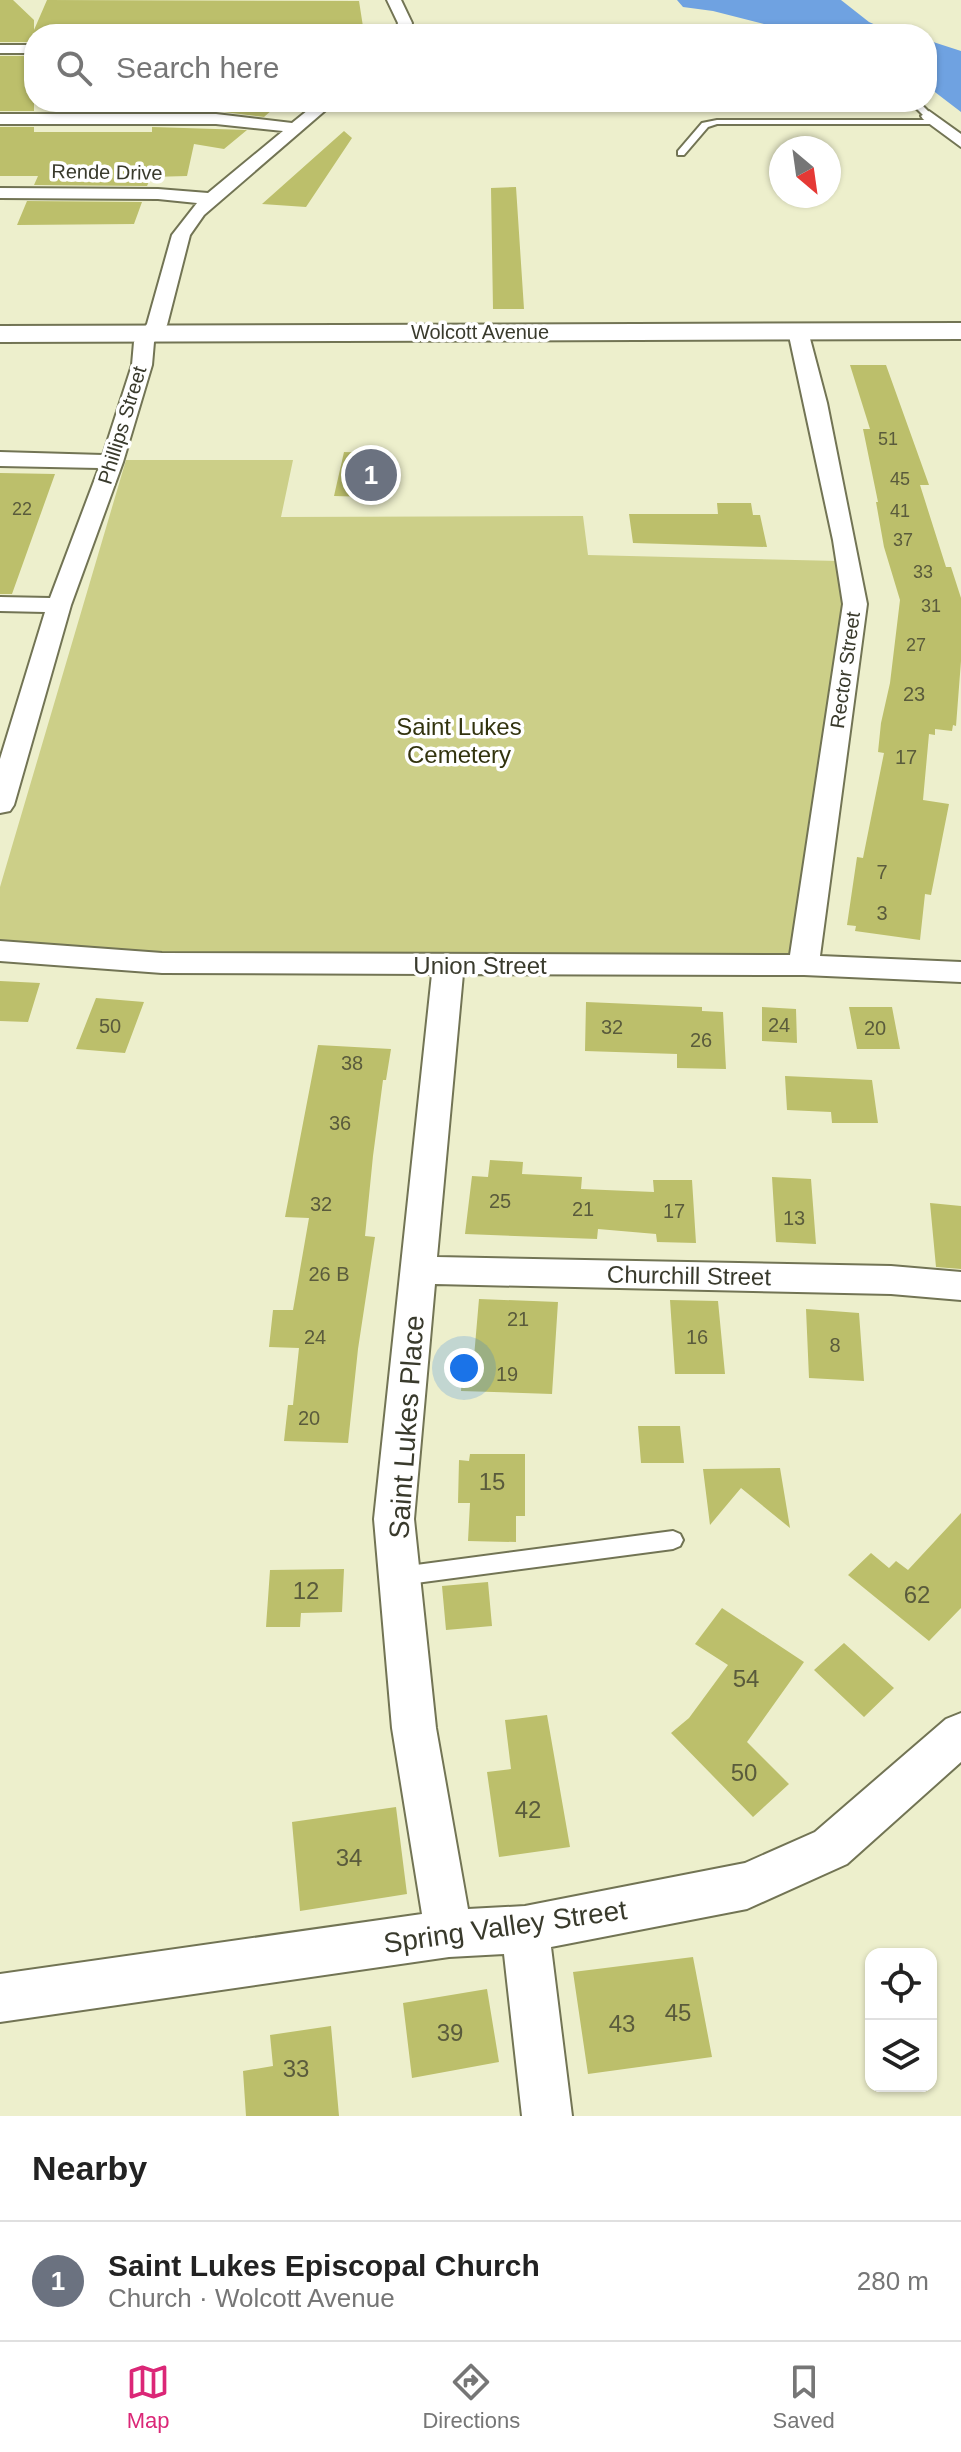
<!DOCTYPE html>
<meta charset="utf-8">
<style>
body{margin:0;font-family:Arial,sans-serif;background:#f2f2f2;color:#222}
.controls{position:absolute;right:24px;bottom:24px;display:grid;overflow:hidden;border-radius:16px;box-shadow:0 2px 6px #0004}
.controls button{width:72px;height:72px;display:grid;place-items:center;padding:0;border:0;border-bottom:2px solid #e0e0e0;background:#fff;color:#222;font:40px sans-serif}
.compass{position:absolute;left:769px;top:136px;width:72px;height:72px;border-radius:50%;background:#fff;box-shadow:0 2px 6px #0004;rotate:151deg}
.you{position:absolute;left:464px;top:1368px;width:28px;height:28px;margin:-20px;border:6px solid #fff;border-radius:50%;background:#1a73e8;box-shadow:0 0 0 12px #1a73e833}
.badge{display:grid;place-items:center;width:52px;height:52px;border-radius:50%;background:#db2777;color:#fff;font-size:26px;font-weight:700}
.pin{position:absolute;translate:-50% -50%;border:4px solid #fff;box-shadow:0 2px 8px #0006}
.list{margin:0;padding:0;list-style:none}
h2{display:flex;justify-content:space-between;align-items:center;height:104px;margin:0;padding:0 32px;font-size:34px}
h2 small{font-size:26px;font-weight:400;color:#767676}
.list li{display:grid;grid-template-columns:52px 1fr auto;gap:24px;align-items:center;box-sizing:border-box;height:120px;padding:0 32px;border-top:2px solid #e0e0e0}
.list b{display:block;font-size:30px;white-space:nowrap}
.list p{margin:0;font-size:26px;white-space:nowrap;color:#767676}
.list em{font-size:26px;font-style:normal;color:#767676}
.icon{flex:none;width:44px;height:44px;fill:none;stroke:currentColor;stroke-width:2;stroke-linecap:round;stroke-linejoin:round}
.map{position:relative;flex:none;width:961px;height:2116px;overflow:hidden}
.search{position:absolute;background:#fff;box-shadow:0 2px 6px #0004;left:24px;right:24px;top:24px;height:88px;display:flex;align-items:center;gap:20px;box-sizing:border-box;padding:0 28px;border-radius:32px;color:#767676;font-size:30px}
.sheet{height:224px;background:#fff}
nav{display:flex;justify-content:space-around;align-items:center;box-sizing:border-box;height:112px;border-top:2px solid #e0e0e0;background:#fff;font-size:22px;color:#767676}
nav a{display:grid;justify-items:center;gap:4px}
nav .on{color:#db2777}
.map>svg:first-child{display:block}
.green{fill:#cccf88}
.water{fill:#6fa2e1}
.building{fill:#bcbf6b}
.lines{fill:none;stroke-linecap:round;stroke-linejoin:round}
.service-casing{stroke:#727454;stroke-width:4}
.minor-casing{stroke:#727454;stroke-width:4}
.secondary-casing{stroke:#727454;stroke-width:4}
.service{fill:#fff;fill-rule:evenodd}
.minor{fill:#fff;fill-rule:evenodd}
.secondary{fill:#fff;fill-rule:evenodd}
.labels{text-anchor:middle;stroke-width:7;stroke-linejoin:round;paint-order:stroke}
.far-number-label{font-size:18px;fill:#5a5b3c}
.far-street-label{font-size:20px;fill:#393a2c;stroke:#fff}
.number-label{font-size:20px;fill:#5a5b3c}
.park-label{font-size:24px;fill:#32330e;stroke:#fff}
.street-label{font-size:24px;fill:#393a2c;stroke:#fff}
.near-number-label{font-size:24px;fill:#5a5b3c}
.near-street-label{font-size:28px;fill:#393a2c;stroke:#fff}
</style>
<div class="map">
<svg width="961" height="2116" viewBox="0 0 961 2116">
<rect width="100%" height="100%" fill="#edefcc"/>
<!-- green -->
<path class="green" d="M126 460H293L281 517 583 516 588 555 839 561 842 618 804 965 162 963 0 943V887Z"/>
<!-- water -->
<path class="water" d="M677 0H841L869 22 896 34H804L713 11 683 7Z
M927 40 961 51V112L927 86Z"/>
<!-- building -->
<path class="building" d="M0 0H13L34 20V30L47 0 359 1 364 33 34 34V42H0Z
M0 56H34V111H0Z
M154 102H281L264 117 216 111H153Z
M0 127H34V132H152V127L247 130 224 149 194 144 187 176 151 177 147 186 34 185 38 176H0Z
M344 131 352 138 306 207 262 204Z
M516 187 524 309H493L491 188Z
M27 201 142 202 134 224 17 225Z
M850 365H886L929 485H920L946 567H951L961 598V661L956 726 953 725 952 731 935 729V735L929 734 923 800 949 804 931 895 925 894 920 940 855 931 856 926 847 925 857 857 863 858 884 753 878 752 881 723 890 683 900 600 884 547 876 502H878L863 429H870Z
M344 452 376 453 370 497 334 496Z
M0 473 55 474 12 594H0Z
M717 503H751L753 515H760L767 547 633 543 629 514H718Z
M0 981 40 983 28 1022 0 1021Z
M96 998 144 1002 125 1053 76 1049Z
M586 1002 702 1007V1011L723 1012 726 1069 677 1068V1054L585 1051Z
M762 1007 796 1009 797 1043 762 1041Z
M849 1007H892L900 1049H857Z
M318 1045 391 1049 386 1080H383L373 1156 365 1236 375 1237 358 1349 348 1443 284 1441 288 1405H293L299 1348 269 1347 273 1310H293L309 1218 285 1217Z
M785 1076 872 1080 878 1123H832L831 1112 787 1110Z
M490 1160 523 1162 522 1174 582 1177 581 1189 654 1192 653 1180H692L696 1243 657 1242 656 1234 598 1229 597 1239 465 1234 472 1176 488 1177Z
M772 1177 811 1179 816 1244 776 1242Z
M930 1203 961 1206V1269L936 1267Z
M479 1299 558 1302 552 1394 461 1391 463 1356 474 1357Z
M670 1300 718 1301 725 1374H675Z
M806 1309 859 1313 864 1381 809 1378Z
M638 1426H680L684 1463H641Z
M470 1454H525V1516H516V1542L468 1541 470 1503H458L459 1460 469 1461Z
M780 1468 790 1528 741 1488 710 1525 703 1469Z
M961 1513V1608L929 1641 848 1575 871 1553 889 1568 896 1561 908 1570Z
M344 1569 342 1612 301 1613 300 1627H266L270 1570Z
M488 1582 492 1626 446 1630 442 1586Z
M722 1608 804 1662 747 1742 789 1784 753 1817 671 1733 689 1718 728 1665 695 1644Z
M844 1643 894 1688 864 1717 814 1670Z
M547 1715 570 1847 499 1857 487 1772 511 1769 505 1720Z
M396 1807 407 1894 300 1911 292 1822Z
M693 1957 712 2057 588 2074 573 1972Z
M487 1989 499 2062 412 2078 403 2003Z
M331 2026 339 2116H246L243 2071 273 2066 270 2035Z"/>
<g class="lines">
<defs>
<path id="service" d="M910 102H919L933 116 926 118Z
M717 120H937L941 122 937 124H717L708 127 684 155H678V151L702 123Z
M673 1531 680 1534 683 1540 680 1546 673 1549 401 1585 394 1582 391 1576 394 1570 401 1567Z"/>
<path id="minor" d="M387 0H401L412 23 409 34H395L398 23Z
M0 45H34V53H0Z
M318 102H335L204 215 190 235 167 325 154 342 152 365 123 462 71 605 14 805 10 811 0 813V759L45 612 0 611V597L50 598 99 468 0 466V452L103 455 132 365 134 342 147 324 172 235 197 203 158 199 0 198V188L158 189 208 193 283 131 216 124H0V114H216L292 123Z
M929 111 961 134V147L923 119 921 116Z
M798 325 808 331 827 403 867 604 820 956 961 962V982L804 975 463 974 437 1257 891 1266 961 1272V1300L891 1294 435 1284 414 1519 436 1728 468 1909 525 1906 745 1863 815 1832 946 1719 961 1713V1762L847 1864 747 1909 551 1947 572 2116H522L504 1954 449 1957 0 2022V1974L422 1914 392 1728 374 1519 432 974 162 973 0 961V941L162 953 790 955 843 604 833 540 788 331Z"/>
<path id="secondary" d="M961 323V339L0 342V326Z"/>
</defs>
<!-- service casing -->
<use href="#service" class="service-casing"/>
<!-- minor casing -->
<use href="#minor" class="minor-casing"/>
<!-- secondary casing -->
<use href="#secondary" class="secondary-casing"/>
<!-- service -->
<use href="#service" class="service"/>
<!-- minor -->
<use href="#minor" class="minor"/>
<!-- secondary -->
<use href="#secondary" class="secondary"/>
</g>
<g class="labels">
<!-- far-number labels -->
<g class="far-number-label">
<text x="888" y="445">51</text>
<text x="900" y="485">45</text>
<text x="22" y="515">22</text>
<text x="900" y="517">41</text>
<text x="903" y="546">37</text>
<text x="923" y="578">33</text>
<text x="931" y="612">31</text>
<text x="916" y="651">27</text>
</g>
<!-- far-street labels -->
<g class="far-street-label">
<text transform="translate(107 172) rotate(1)" y="7">Rende Drive</text>
<text x="480" y="339">Wolcott Avenue</text>
<text transform="translate(122 425) rotate(-73)" y="7">Phillips Street</text>
<text transform="translate(845 670) rotate(-82)" y="7">Rector Street</text>
</g>
<!-- number labels -->
<g class="number-label">
<text x="914" y="701">23</text>
<text x="906" y="764">17</text>
<text x="882" y="879">7</text>
<text x="882" y="920">3</text>
<text x="779" y="1032">24</text>
<text x="110" y="1033">50</text>
<text x="612" y="1034">32</text>
<text x="875" y="1035">20</text>
<text x="701" y="1047">26</text>
<text x="352" y="1070">38</text>
<text x="340" y="1130">36</text>
<text x="500" y="1208">25</text>
<text x="321" y="1211">32</text>
<text x="583" y="1216">21</text>
<text x="674" y="1218">17</text>
<text x="794" y="1225">13</text>
<text x="329" y="1281">26 B</text>
<text x="518" y="1326">21</text>
<text x="315" y="1344">24</text>
<text x="697" y="1344">16</text>
<text x="835" y="1352">8</text>
<text x="507" y="1381">19</text>
<text x="309" y="1425">20</text>
</g>
<!-- park labels -->
<g class="park-label">
<text x="459" y="735">Saint Lukes<tspan x="459" dy="28">Cemetery</tspan></text>
</g>
<!-- street labels -->
<g class="street-label">
<text x="480" y="974">Union Street</text>
<text transform="translate(689 1276) rotate(1)" y="8">Churchill Street</text>
</g>
<!-- near-number labels -->
<g class="near-number-label">
<text x="492" y="1490">15</text>
<text x="306" y="1599">12</text>
<text x="917" y="1603">62</text>
<text x="746" y="1687">54</text>
<text x="744" y="1781">50</text>
<text x="528" y="1818">42</text>
<text x="349" y="1866">34</text>
<text x="678" y="2021">45</text>
<text x="622" y="2032">43</text>
<text x="450" y="2041">39</text>
<text x="296" y="2077">33</text>
</g>
<!-- near-street labels -->
<g class="near-street-label">
<text transform="translate(406 1427) rotate(-86)" y="10">Saint Lukes Place</text>
<text transform="translate(505 1926) rotate(-8)" y="10">Spring Valley Street</text>
</g>
</g>
</svg>
<div class="controls">
<button><svg class="icon" aria-label="locate" viewBox="0 0 24 24"><circle cx="12" cy="12" r="6"/><path d="M12 2v4M12 18v4M2 12h4M18 12h4"/></svg></button>
<button><svg class="icon" aria-label="layers" viewBox="0 0 24 24"><path d="M12 4l9 5-9 5-9-5zM3 14l9 5 9-5"/></svg></button>
</div>
<svg class="compass" viewBox="-18 -18 36 36"><path d="M0-13l5 13h-10z" fill="#e53935"/><path d="M0 13l5-13h-10z" fill="#767676"/></svg>
<div class="you"></div>
<div class="pin badge" style="left:371px;top:475px;background:#6b7280">1</div>
<div class="search"><svg class="icon" aria-label="search" viewBox="0 0 24 24"><circle cx="10" cy="10" r="6"/><path d="M15 15l6 6"/></svg>Search here</div>
</div>
<section class="sheet">
<h2>Nearby<small></small></h2>
<ul class="list">
<li><span class="badge" style="background:#6b7280">1</span><div><b>Saint Lukes Episcopal Church</b><p>Church · Wolcott Avenue</p></div><em>280 m</em></li>
</ul>
</section>
<nav>
<a class="on"><svg class="icon" aria-label="map" viewBox="0 0 24 24"><path d="M3 6l6-2 6 2 6-2v14l-6 2-6-2-6 2zM9 4v14M15 6v14"/></svg>Map</a>
<a><svg class="icon" aria-label="directions" viewBox="0 0 24 24"><path d="M12 3l9 9-9 9-9-9zM9 14v-3h6M13 9l2 2-2 2"/></svg>Directions</a>
<a><svg class="icon" aria-label="saved" viewBox="0 0 24 24"><path d="M7 4h10v16l-5-4-5 4z"/></svg>Saved</a>
</nav>
